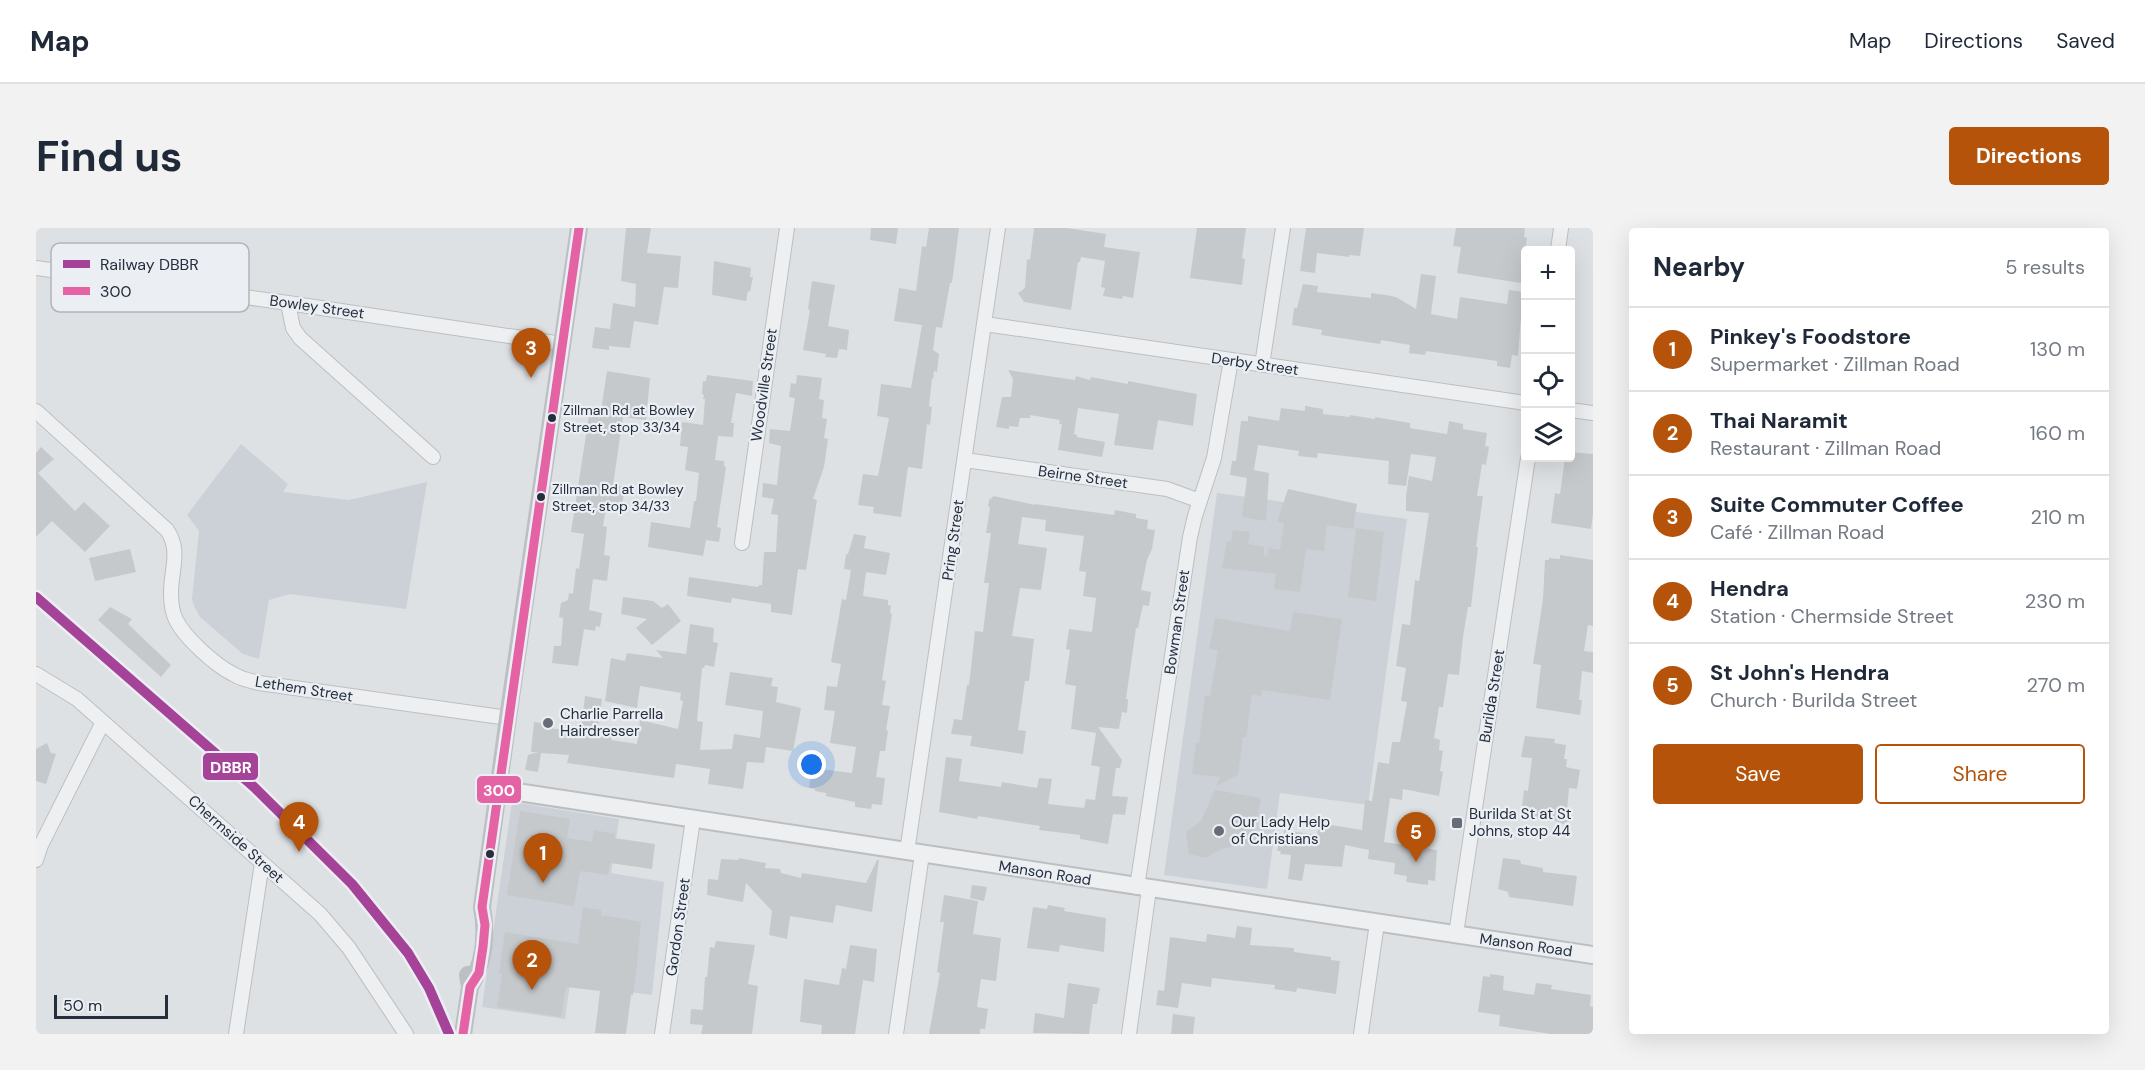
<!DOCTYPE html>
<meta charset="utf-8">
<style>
body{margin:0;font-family:"DM Sans",sans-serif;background:#f2f2f3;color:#1f2937}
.controls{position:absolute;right:18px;top:18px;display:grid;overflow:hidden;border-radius:6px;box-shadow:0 6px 24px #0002}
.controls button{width:54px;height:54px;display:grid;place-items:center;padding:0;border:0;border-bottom:2px solid #e0e1e3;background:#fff;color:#1f2937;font:30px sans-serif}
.scale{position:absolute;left:18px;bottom:15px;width:114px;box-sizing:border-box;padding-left:6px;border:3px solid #252e3c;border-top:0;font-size:16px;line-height:21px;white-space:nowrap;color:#252e3c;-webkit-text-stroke:4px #ebeff4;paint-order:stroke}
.you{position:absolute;left:776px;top:537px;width:21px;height:21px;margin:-15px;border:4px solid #fff;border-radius:50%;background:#1a73e8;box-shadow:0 0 0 9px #1a73e833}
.badge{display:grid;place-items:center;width:39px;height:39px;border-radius:50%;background:#b45309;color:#fff;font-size:20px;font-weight:700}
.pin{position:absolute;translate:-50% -50px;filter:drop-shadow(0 2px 3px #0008)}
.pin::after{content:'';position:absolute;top:32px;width:21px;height:18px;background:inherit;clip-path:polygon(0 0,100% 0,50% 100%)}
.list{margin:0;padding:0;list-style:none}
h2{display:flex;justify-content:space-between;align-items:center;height:78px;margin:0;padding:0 24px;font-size:26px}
h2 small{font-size:20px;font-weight:400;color:#747a83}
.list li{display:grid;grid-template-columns:39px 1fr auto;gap:18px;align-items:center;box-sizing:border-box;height:84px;padding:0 24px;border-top:2px solid #e0e1e3}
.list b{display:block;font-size:22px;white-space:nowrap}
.list p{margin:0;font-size:20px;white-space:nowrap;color:#747a83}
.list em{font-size:20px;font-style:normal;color:#747a83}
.actions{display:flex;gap:12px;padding:18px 24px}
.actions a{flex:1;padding:14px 0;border:2px solid #b45309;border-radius:6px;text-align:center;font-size:21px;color:#b45309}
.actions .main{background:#b45309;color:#fff}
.icon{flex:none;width:33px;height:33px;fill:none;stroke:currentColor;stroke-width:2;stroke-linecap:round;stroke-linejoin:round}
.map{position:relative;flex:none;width:1557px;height:806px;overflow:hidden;border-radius:6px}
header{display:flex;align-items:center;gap:36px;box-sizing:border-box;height:84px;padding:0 30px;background:#fff;border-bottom:2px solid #e0e1e3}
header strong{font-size:28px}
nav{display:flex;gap:33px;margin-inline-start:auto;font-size:21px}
.intro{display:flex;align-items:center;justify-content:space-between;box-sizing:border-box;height:144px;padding:0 36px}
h1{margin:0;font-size:42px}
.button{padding:15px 27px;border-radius:6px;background:#b45309;color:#fff;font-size:21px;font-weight:700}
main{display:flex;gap:36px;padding:0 36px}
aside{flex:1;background:#fff;border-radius:6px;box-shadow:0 6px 24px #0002}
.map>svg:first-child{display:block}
.built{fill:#ccd0d7}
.building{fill:#c6c9cc}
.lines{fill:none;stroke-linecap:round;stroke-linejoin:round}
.minor-casing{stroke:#bcbfc2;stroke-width:16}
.tertiary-casing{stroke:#bcbfc2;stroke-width:20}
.minor{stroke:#edeff0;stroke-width:14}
.tertiary{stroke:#edeff0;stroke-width:16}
.secondary{stroke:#bcbfc3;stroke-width:18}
.bus-1-casing{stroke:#ebeff4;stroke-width:14}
.bus-1{stroke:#e463a4;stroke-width:9}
.rail-1-casing{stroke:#ebeff4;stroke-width:15}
.rail-1{stroke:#a54399;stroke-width:10}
.bus-dot{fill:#252e3c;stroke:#ebeff4;stroke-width:2}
.poi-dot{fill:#666d77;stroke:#ebeff4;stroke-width:2}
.labels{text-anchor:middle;stroke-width:4.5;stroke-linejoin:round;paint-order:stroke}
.bus-label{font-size:14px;fill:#252e3c;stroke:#ebeff4;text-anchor:start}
.street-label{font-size:15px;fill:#252e3c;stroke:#ebeff4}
.poi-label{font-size:15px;fill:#252e3c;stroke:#ebeff4;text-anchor:start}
.key{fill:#ebeff4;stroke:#b0b5bd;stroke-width:1.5}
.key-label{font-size:16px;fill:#252e3c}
.line-badge{stroke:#ebeff4;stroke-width:2}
.badge-label{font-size:16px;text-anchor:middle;font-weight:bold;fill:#fff}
</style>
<header>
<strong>Map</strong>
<nav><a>Map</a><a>Directions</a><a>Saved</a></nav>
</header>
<div class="intro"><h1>Find us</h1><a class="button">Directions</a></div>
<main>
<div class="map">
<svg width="1557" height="806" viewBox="0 0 1557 806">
<rect width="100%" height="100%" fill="#dee1e4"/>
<!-- built -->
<path class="built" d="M205 216 252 256 247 264 313 272 391 254 370 381 254 366 233 372 223 431 207 426 164 389 158 378 156 371 163 303 151 287Z
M1181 265 1371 291 1332 577 1244 565 1231 661 1128 647Z
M476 574 583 591 575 645 628 654 616 767 534 756 529 791 446 779Z"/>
<!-- building -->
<path class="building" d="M590 0H615L611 25 645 28 642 60 628 59 622 97 598 93 594 120 573 118V122L556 120 559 99 574 101 577 75 599 79 600 56 585 53Z
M835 0H862L860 16 834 12Z
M893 0H923L916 55H914L906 100 900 99 897 122 903 126 901 144 898 143 897 151H896L893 178 896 179 894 197 891 196 886 241 872 239 865 289 837 285 838 279 822 277 827 246 842 248 853 190 841 188 845 156 875 160 886 97 858 93 863 60 880 63 886 18 890 19Z
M998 0H1031L1070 6 1068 19 1104 24 1097 70 1087 68 1086 71 1067 68 1069 60 1065 59 1069 33 1045 29 1044 34H1042L1035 82 988 74 982 65 989 60 991 31 994 32Z
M1161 0H1210L1206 30 1209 31 1206 57 1154 50Z
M1270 0H1328L1324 28 1313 27V29L1281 25 1279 45 1264 43Z
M1420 0H1489L1488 9 1491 10 1485 55 1421 45 1425 19 1417 18Z
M678 33 715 40 714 49H717L714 64 712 63 710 73 676 67Z
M1385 46 1400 48 1395 86 1421 91 1424 69 1471 76 1473 62 1487 64 1482 128 1476 127 1474 140 1461 138V133L1390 123 1389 127 1373 125 1374 117 1345 112 1344 116 1311 111 1285 107 1286 102 1256 97 1258 80H1261L1267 56 1282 58 1281 64 1335 70V65L1350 67 1360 69 1380 81Z
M776 53 799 57 792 98 813 102 811 122 803 121 801 130 789 129 790 126 767 122 774 82 772 81Z
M972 142 1039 152 1040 148 1054 152 1055 149 1092 156V153L1161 166 1157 198 1122 192 1117 222 1078 217 1083 186 1042 180 1038 206 1041 207V209L1069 214 1066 229 1022 222 1026 196H1023L1024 192 994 187V190H984L982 199 973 198V201L960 199 966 169H975L977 151Z
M571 143 614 150 610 192 587 189 577 257 589 259 586 277 571 275 567 298 571 299 568 327 574 328 571 353 557 351 553 382 566 385 564 399 560 398 559 403 548 401 542 438 516 435 518 418H525L527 393V390L523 389 525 375 532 372 533 365 537 366 540 340 543 341 548 306 535 304 554 181 565 183Z
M671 147 717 153 716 168 700 165 695 195H698L697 209 682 208 679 232 688 233V238L690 239 681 299 685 300 683 314 670 312 667 328 612 319 615 294 654 300 658 273H660L663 245 649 242 652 219 644 218 646 194 667 197 669 171H667L668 167 666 166 667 153H670Z
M761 147 786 150 783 171 788 172 786 190 791 191 788 210 792 211 788 239 777 271 781 272 770 342 762 341 756 387 735 384V376L696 370 695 375 651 368 653 349 722 359 723 357H726L728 324H740L742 287 735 286 738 271 726 269 727 255 741 257 745 218 733 215 734 201 754 203 759 170 753 169 755 155 760 156Z
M1269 178 1287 181V186L1314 189V187L1339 191V189L1374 195V200L1411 206 1413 193 1427 196V201L1451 205 1449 218 1453 219 1450 237 1446 236 1441 268H1447L1440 319H1442L1435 379H1432L1427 409 1423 447 1412 446 1407 479H1403L1398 510 1404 512 1403 522 1407 523 1404 543 1407 544 1403 568 1367 561 1366 572 1354 570 1348 614 1401 622 1399 653 1392 652V657L1370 654 1371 648 1358 646 1359 635 1332 631 1333 622 1309 617 1306 639 1269 636 1266 653 1252 651 1255 627 1244 626 1245 623H1241L1242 618 1214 616V615L1185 621 1170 630 1153 626 1150 604 1165 593 1179 562 1225 570 1218 606H1248V602L1281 607 1283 595 1326 602 1329 572 1336 573 1342 534 1353 536 1356 514H1364L1371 474 1365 473 1370 440 1360 438 1366 396 1374 397 1379 352 1383 353 1393 285 1370 283V268L1373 248 1396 253 1400 229 1375 226 1370 258 1352 256 1353 233 1282 225 1281 230 1262 228 1263 223 1222 217 1218 242 1233 245 1230 293 1206 289 1211 250 1194 247 1196 233H1200L1205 193H1212V188L1243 193 1245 180 1269 183Z
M5 219 18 231 2 245 39 283 48 274 74 298 49 324 16 293 0 309V225Z
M1534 224 1557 226V286L1555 301 1515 295 1519 265 1524 266 1529 230H1534Z
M1252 261 1321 276 1317 301 1291 297 1288 323 1270 321 1264 364 1238 361 1240 346 1186 340 1191 313 1195 314 1197 302 1214 304 1212 316 1228 319V327L1231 328 1233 320 1244 322 1248 295 1241 294Z
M958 268 999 277V276L1078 287 1079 282 1100 286V290L1112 292 1111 301 1119 302 1116 321 1111 332 1105 362 1115 364 1113 378 1107 377 1102 400H1100L1090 471H1092L1091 485 1086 484 1083 501 1062 499 1086 532 1084 540H1080L1076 568 1092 569 1089 587 1077 586 1072 616 1044 611V607L1003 602 1004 598 942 588 941 591 903 584 910 529 926 531 923 553 965 559 966 554 1001 560 1003 550 1016 551 1012 576 1048 580 1050 571 1059 572 1064 539 1055 537 1060 505 1035 501 1040 458 1029 456 1034 422 1030 421 1033 401 1056 404 1060 370 1047 368 1050 344 1043 343 1048 308 1009 303 1010 292 986 289 982 316 1011 320 1005 362 984 360 976 408 998 411 993 453H989L982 502 990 503 987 526 934 518 936 508 915 506 918 491 926 492 931 457H933L939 403 947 404 953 355H948L955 305H950L954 280 952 278 953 272Z
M1320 300 1348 304 1340 373 1312 369Z
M818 306 830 308 828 320 854 325 850 347 830 344 827 368 852 372V377L855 378 854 385 856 386 846 452 850 453 846 477 854 478 850 502 852 503 849 523H844L840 549 849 550 846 577 836 576 835 581 819 579V574L790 568V565L779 563V561L773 560 776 540 816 545 820 519 794 515 799 483 788 482 791 458 801 459 805 436 795 434 806 371 810 372 815 342 808 341 810 326H812Z
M94 321 100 344 59 353 53 330Z
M1524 327 1557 332V398L1552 397 1548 423 1557 424V445L1546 443 1543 472H1546L1544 487 1500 480 1505 437 1497 436 1507 371 1509 332H1513V330L1524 331Z
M587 369 617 373 626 380 632 376 645 393 616 417 600 400 611 391 585 386Z
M74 379 96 391 92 396 135 437 125 449 62 392Z
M1257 384 1306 391 1294 472 1226 462 1225 468 1216 466 1210 510 1207 509 1202 547 1180 558 1184 549 1156 546 1160 515H1163L1169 468H1174L1182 422 1173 421 1179 390 1254 403Z
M654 396 678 400 677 414 682 415 678 439 669 437 668 440H666L661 493 667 494 664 522 696 521 698 506 724 510 727 483 689 477 694 444 737 450 735 458 742 459 740 474 765 480 757 523 730 519 728 535 711 534 707 561 672 556 674 541 640 536 638 550 531 535 533 527 505 525 502 544 489 542 492 527 502 524H495L498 494 518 497 517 501H545L549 468 566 471 562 499 578 502 575 512 601 516 604 492 642 501 647 473 644 472 645 465 604 458 601 480 569 473 575 430 589 433 591 425 627 430 620 422 650 426Z
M1489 508 1519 511 1518 515 1530 517 1528 531H1531L1530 539 1544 542 1541 561 1533 560 1531 583 1534 588 1532 593 1527 596 1517 592 1485 588 1488 562 1492 563 1496 530 1485 529Z
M11 515 15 525 20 526 10 556 0 553V521Z
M484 583 534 591 531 610 556 614 558 602 579 606 578 610 619 616 616 641 574 635 572 647 544 643 538 678 471 667Z
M703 630 730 635 729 640 744 641 745 645 765 650 766 645 830 655 841 632H843L836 684 800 677 797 695 754 688 751 711 733 707 736 683 710 655 707 674 671 667 672 651 682 652 685 631 702 632Z
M1467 630 1484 632 1485 636 1507 640V644L1541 648 1537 678 1473 669 1472 664 1462 661Z
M936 657 951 659 948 673 934 670Z
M908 667 942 673 937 706 965 710 960 753 945 751 941 779 952 781 949 801H944V806H893L904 745 901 744 908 694H904Z
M1012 677 1029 680 1028 683 1070 690 1068 724 1024 717 1023 724 991 720 997 679 1011 681Z
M547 679 565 682V687L605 694 600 746 597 767H595L590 806 559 805 564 763 530 759 525 789 461 779 466 745H463L469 704 542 716Z
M1201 698 1216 700 1214 717 1258 720V724L1295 729V732L1304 733 1300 766 1261 760 1260 764 1238 761 1239 757 1176 750 1175 759 1146 755 1142 780 1120 777 1122 762 1128 763 1134 709 1170 714 1171 706 1199 710Z
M680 713 719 717 712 756 722 758 716 806H665L667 797 654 796 655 781 667 782 669 749H671L674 719 678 720Z
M814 717 841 721 838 754 827 752 819 806H785L786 797 764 794 768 751 803 757 806 740 810 741Z
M1454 746 1468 748 1467 762 1498 767 1500 755 1516 757 1515 761 1555 767 1554 778 1557 779V806H1515L1463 798 1464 787 1442 784 1447 748 1454 749Z
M1032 755 1064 760 1061 776H1057L1053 806 997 805 999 785 1028 790Z
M1137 786 1159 789 1157 806H1135Z"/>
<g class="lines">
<defs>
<path id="minor" d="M1522 22 1525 0
M0 40 252 75 526 116
M252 75 257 100 264 110 397 229
M949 96 1490 175
M1226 137 1247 0
M1534 182 1557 185
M0 183 131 302C145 322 135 342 135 365 135 373 136 384 140 392 149 410 179 437 197 446 205 451 214 453 223 455L472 490
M929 232 1131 261 1164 273
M706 315 751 0
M0 446 41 471 284 686 313 720 370 806
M871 624 962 0
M0 632 5 617 67 494
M1101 659 1154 309 1159 288 1178 230 1195 132
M1420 706 1492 230
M200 806 226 635
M626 806 657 591
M860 806 886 626
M1093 806 1113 661
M1325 806 1341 695"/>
<path id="tertiary" d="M462 561 1557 727"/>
</defs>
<!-- minor casing -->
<use href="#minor" class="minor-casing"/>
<!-- tertiary casing -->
<use href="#tertiary" class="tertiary-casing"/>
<!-- minor -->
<use href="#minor" class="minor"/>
<!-- tertiary -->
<use href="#tertiary" class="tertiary"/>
<!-- secondary -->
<path class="secondary" d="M434 759C448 735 451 706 446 679L472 490 543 0
M427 806 434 759 432 747"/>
<defs>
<path id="bus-1" d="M427 806 434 759 443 745 447 719 449 697 446 679 543 0"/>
</defs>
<!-- bus-1 casing -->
<use href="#bus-1" class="bus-1-casing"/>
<!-- bus-1 -->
<use href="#bus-1" class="bus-1"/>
<defs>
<path id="rail-1" d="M0 369 218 559 316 656 372 725 393 760 413 806"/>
</defs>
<!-- rail-1 casing -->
<use href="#rail-1" class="rail-1-casing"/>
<!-- rail-1 -->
<use href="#rail-1" class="rail-1"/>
</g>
<!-- markers -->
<g class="bus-dot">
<circle cx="516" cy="190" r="5"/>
<circle cx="505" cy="269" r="5"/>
<circle cx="454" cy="626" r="5"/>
</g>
<g class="poi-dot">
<circle cx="512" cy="495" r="6"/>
<rect x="1415" y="589" width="12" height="12" rx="3"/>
<circle cx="1183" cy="603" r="6"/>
</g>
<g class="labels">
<!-- bus labels -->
<g class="bus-label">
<text x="527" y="187">Zillman Rd at Bowley<tspan x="527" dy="17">Street, stop 33/34</tspan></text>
<text x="516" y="266">Zillman Rd at Bowley<tspan x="516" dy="17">Street, stop 34/33</tspan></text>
</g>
<!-- street labels -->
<g class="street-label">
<text transform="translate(281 79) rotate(8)" y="5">Bowley Street</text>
<text transform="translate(1219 136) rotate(8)" y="5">Derby Street</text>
<text transform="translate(728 157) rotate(-82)" y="5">Woodville Street</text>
<text transform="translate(1047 249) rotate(8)" y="5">Beirne Street</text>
<text transform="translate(917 312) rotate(-82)" y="5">Pring Street</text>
<text transform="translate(1141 394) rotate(-82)" y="5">Bowman Street</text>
<text transform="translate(268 461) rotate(9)" y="5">Lethem Street</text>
<text transform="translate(1456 468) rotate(-81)" y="5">Burilda Street</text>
<text transform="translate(200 611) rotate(42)" y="5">Chermside Street</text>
<text transform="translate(1009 645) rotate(9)" y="5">Manson Road</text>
<text transform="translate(642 699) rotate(-82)" y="5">Gordon Street</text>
<text transform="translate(1490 717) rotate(8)" y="5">Manson Road</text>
</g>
<!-- poi labels -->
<g class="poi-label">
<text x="524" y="491">Charlie Parrella<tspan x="524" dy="17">Hairdresser</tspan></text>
<text x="1433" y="591">Burilda St at St<tspan x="1433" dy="17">Johns, stop 44</tspan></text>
<text x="1195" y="599">Our Lady Help<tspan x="1195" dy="17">of Christians</tspan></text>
</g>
</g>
<!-- legend -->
<rect x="15" y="15" width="198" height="69" rx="9" class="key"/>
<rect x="27" y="32" width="27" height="8" fill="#a54399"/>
<rect x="27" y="59" width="27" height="8" fill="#e463a4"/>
<g class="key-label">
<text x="64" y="42">Railway DBBR</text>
<text x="64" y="69">300</text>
</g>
<g class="line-badge">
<rect x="166" y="524" width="57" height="29" rx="6" fill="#a54399"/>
<rect x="440" y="547" width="46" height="29" rx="6" fill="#e463a4"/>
</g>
<g class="badge-label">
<text x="195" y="545">DBBR</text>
<text x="463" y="568">300</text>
</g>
</svg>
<div class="controls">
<button>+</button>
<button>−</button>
<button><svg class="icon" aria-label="locate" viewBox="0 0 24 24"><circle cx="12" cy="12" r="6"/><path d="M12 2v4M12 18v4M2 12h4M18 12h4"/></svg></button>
<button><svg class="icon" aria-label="layers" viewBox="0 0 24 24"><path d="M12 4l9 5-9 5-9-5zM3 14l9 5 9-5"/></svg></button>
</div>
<div class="scale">50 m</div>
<div class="you"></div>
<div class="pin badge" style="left:507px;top:655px">1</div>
<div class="pin badge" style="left:496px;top:762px">2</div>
<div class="pin badge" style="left:495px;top:150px">3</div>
<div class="pin badge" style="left:263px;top:624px">4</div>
<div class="pin badge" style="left:1380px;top:634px">5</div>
</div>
<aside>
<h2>Nearby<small>5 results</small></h2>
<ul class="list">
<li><span class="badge">1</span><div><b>Pinkey's Foodstore</b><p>Supermarket · Zillman Road</p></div><em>130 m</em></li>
<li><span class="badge">2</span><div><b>Thai Naramit</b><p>Restaurant · Zillman Road</p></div><em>160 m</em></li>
<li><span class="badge">3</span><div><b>Suite Commuter Coffee</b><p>Café · Zillman Road</p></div><em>210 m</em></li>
<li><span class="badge">4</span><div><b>Hendra</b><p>Station · Chermside Street</p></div><em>230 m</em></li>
<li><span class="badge">5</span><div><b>St John's Hendra</b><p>Church · Burilda Street</p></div><em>270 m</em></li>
</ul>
<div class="actions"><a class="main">Save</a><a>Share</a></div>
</aside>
</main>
